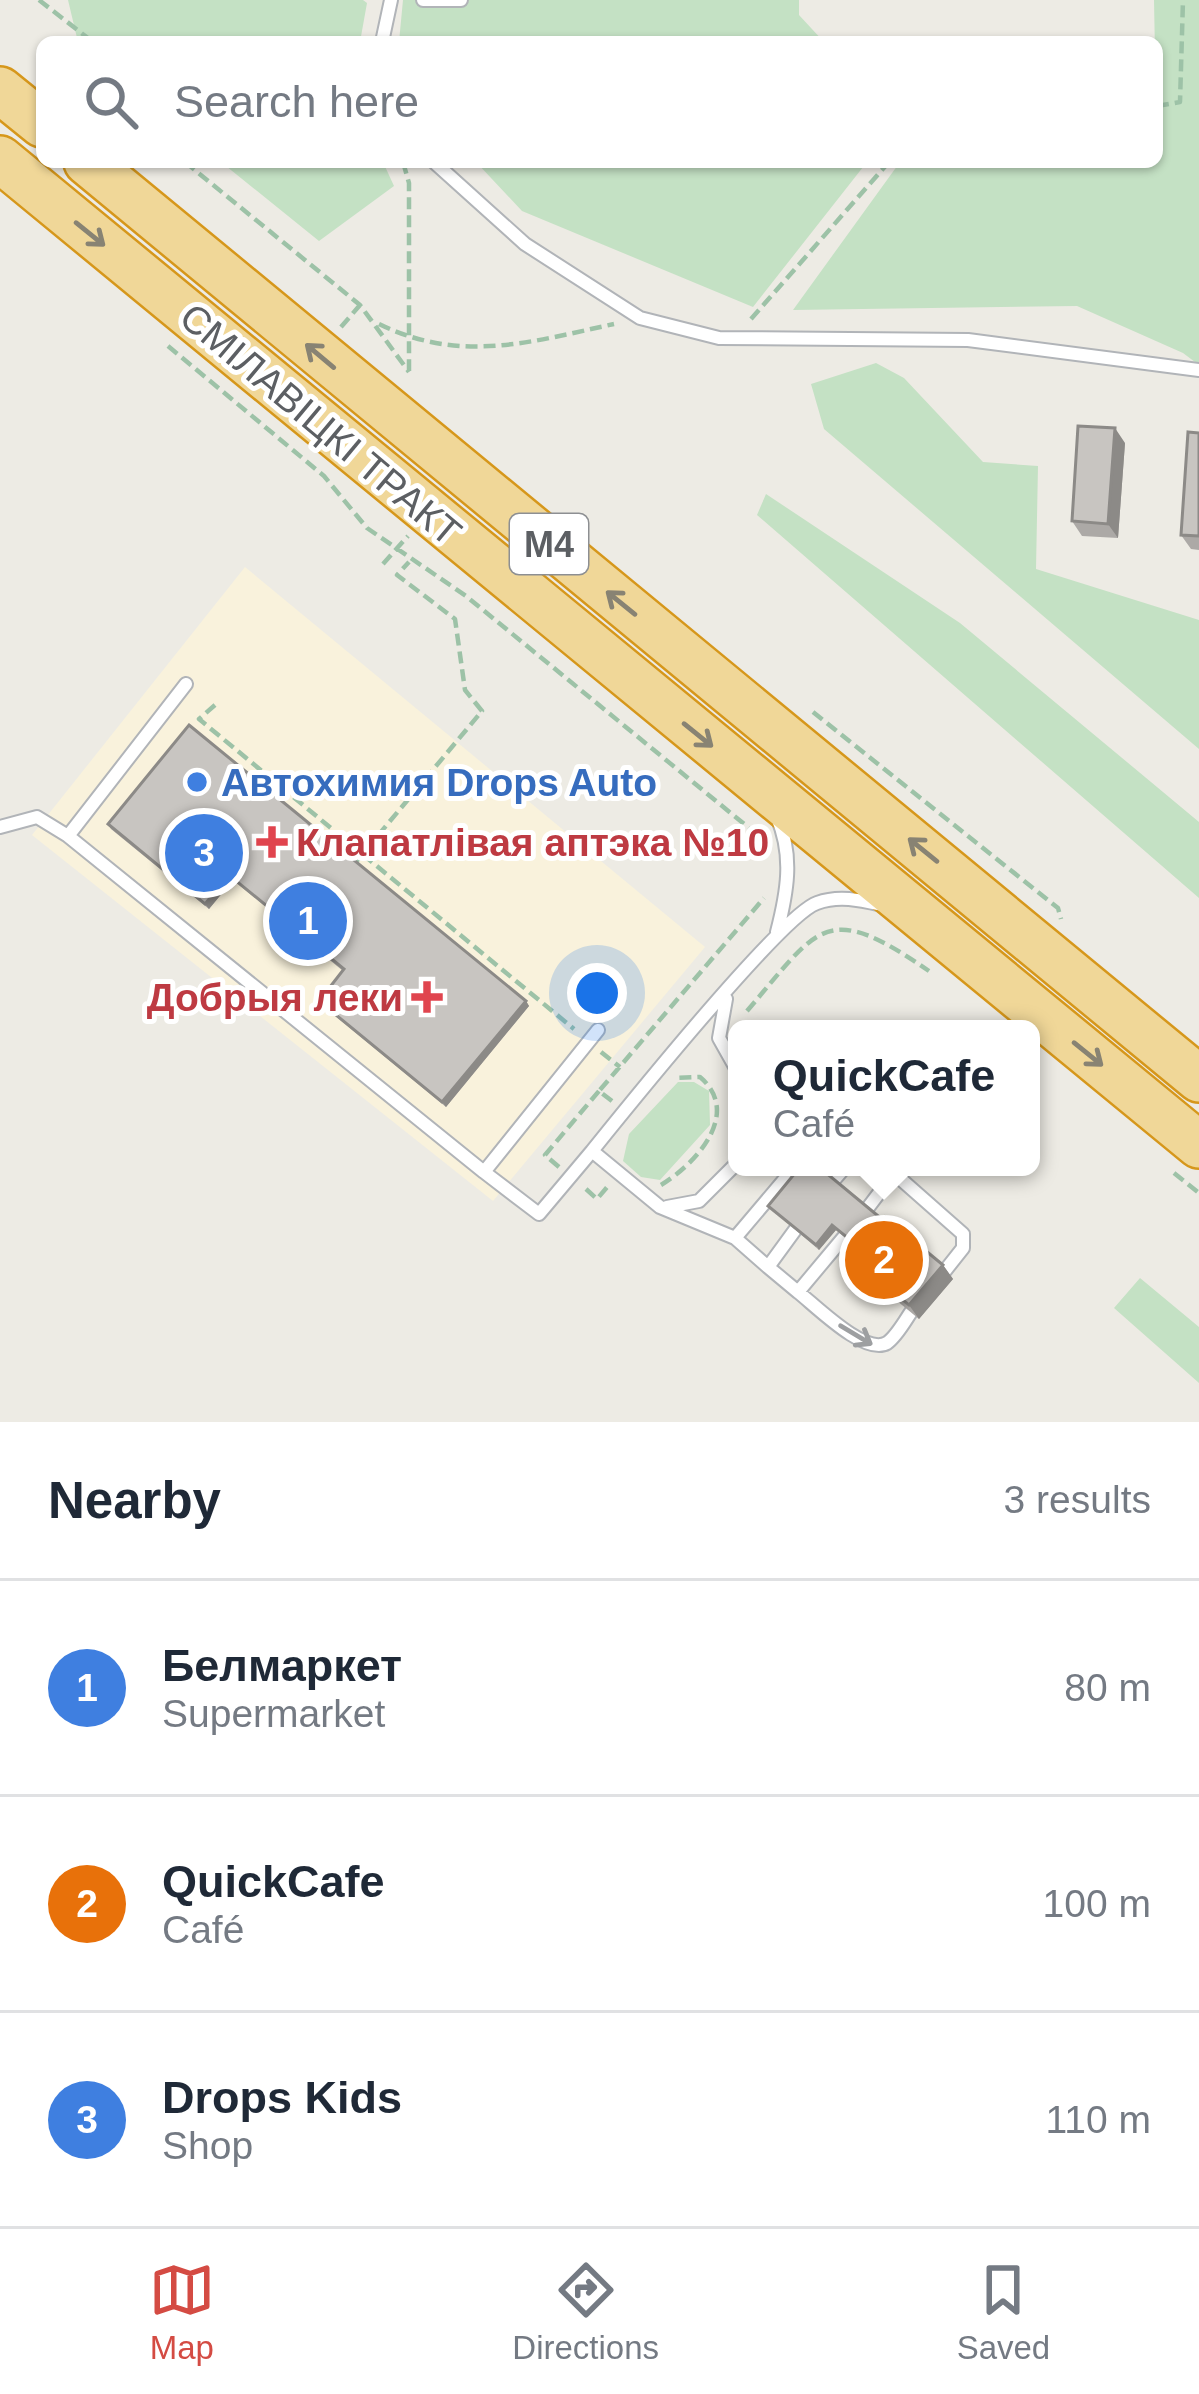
<!DOCTYPE html>
<meta charset="utf-8">
<style>
body{margin:0;font-family:Helvetica,sans-serif;background:#f6f6f7;color:#1f2937}
.you{position:absolute;left:597px;top:993px;width:42px;height:42px;margin:-30px;border:9px solid #fff;border-radius:50%;background:#1a73e8;box-shadow:0 0 0 18px #1a73e833}
.badge{display:grid;place-items:center;width:78px;height:78px;border-radius:50%;background:#d44b43;color:#fff;font-size:39px;font-weight:700}
.pin{position:absolute;translate:-50% -50%;border:6px solid #fff;box-shadow:0 3px 12px #0006}
.popup{position:absolute;left:728px;top:1020px;width:312px;height:156px;box-sizing:border-box;display:grid;place-content:center;border-radius:18px;background:#fff;filter:drop-shadow(0 3px 9px #0005);font-size:39px;white-space:nowrap;color:#747a83}
.popup b{font-size:45px;color:#1f2937}
.popup::after{content:'';position:absolute;left:50%;top:100%;margin-left:-24px;border:24px solid transparent;border-top-color:#fff}
.list{margin:0;padding:0;list-style:none}
h2{display:flex;justify-content:space-between;align-items:center;height:156px;margin:0;padding:0 48px;font-size:51px}
h2 small{font-size:39px;font-weight:400;color:#747a83}
.list li{display:grid;grid-template-columns:78px 1fr auto;gap:36px;align-items:center;box-sizing:border-box;height:216px;padding:0 48px;border-top:3px solid #e0e1e3}
.list b{display:block;font-size:45px;white-space:nowrap}
.list p{margin:0;font-size:39px;white-space:nowrap;color:#747a83}
.list em{font-size:39px;font-style:normal;color:#747a83}
.icon{flex:none;width:66px;height:66px;fill:none;stroke:currentColor;stroke-width:2;stroke-linecap:round;stroke-linejoin:round}
.map{position:relative;flex:none;width:1199px;height:1422px;overflow:hidden}
.search{position:absolute;background:#fff;box-shadow:0 3px 9px #0004;left:36px;right:36px;top:36px;height:132px;display:flex;align-items:center;gap:30px;box-sizing:border-box;padding:0 42px;border-radius:18px;color:#747a83;font-size:45px}
.sheet{height:804px;background:#fff}
nav{display:flex;justify-content:space-around;align-items:center;box-sizing:border-box;height:168px;border-top:3px solid #e0e1e3;background:#fff;font-size:33px;color:#747a83}
nav a{display:grid;justify-items:center;gap:6px}
nav .on{color:#d44b43}
.map>svg:first-child{display:block}
.commercial{fill:#f9f2dc}
.green{fill:#c4e1c4}
.lines{fill:none;stroke-linecap:round;stroke-linejoin:round}
.lane-casing{stroke:#b1b4b8;stroke-width:16}
.highway-casing{stroke:#d6971b;stroke-width:50}
.path{stroke:#9dc2a7;stroke-width:4.5;stroke-dasharray:12 6;stroke-linecap:butt}
.lane{stroke:#fff;stroke-width:12}
.highway{stroke:#f0d798;stroke-width:45}
.wall{fill:#aca9a6}
.shaded-wall{fill:#8c8a87}
.building{fill:#c8c5c1;stroke:#8c8a87;stroke-width:3}
.oneway{stroke:#888373}
.oneway2{stroke:#9d9fa1}
.shop-dot{fill:#3f7fe0;stroke:#fff;stroke-width:4.5}
.health-dot{fill:#e0444e;stroke:#fff;stroke-width:4.5}
.labels{text-anchor:middle;stroke-width:10;stroke-linejoin:round;paint-order:stroke}
.shield{fill:#fff;stroke:#8d8f92;stroke-width:3}
.shield-label{font-size:36px;font-weight:bold;fill:#5c5f63}
.street-label{font-size:39px;fill:#5c5f63;stroke:#fff}
.shop-label{font-size:39px;font-weight:bold;fill:#366cbe;stroke:#fff;text-anchor:start}
.health-label{font-size:39px;font-weight:bold;fill:#be3a42;stroke:#fff;text-anchor:start}
</style>
<div class="map">
<svg width="1199" height="1422" viewBox="0 0 1199 1422">
<rect width="100%" height="100%" fill="#edebe4"/>
<!-- commercial -->
<path class="commercial" d="M245 567 705 947 493 1201 32 835Z"/>
<!-- green -->
<path class="green" d="M68 0H363L367 3 360 42H78Z
M403 0H799V15L824 42H399Z
M1154 0H1199V365L1183 353 1077 306 793 310 900 162H1157Z
M221 162H383L394 186 319 241Z
M476 162H867L753 307 522 211Z
M876 363 904 378 983 462 1038 466 1036 569 1199 620V749L824 429 811 384Z
M766 494 960 623 1199 822V898L757 515Z
M678 1082H694L709 1091 710 1125 660 1180 641 1177 623 1161 629 1134Z
M1140 1278 1199 1327V1383L1114 1308Z"/>
<g class="lines">
<defs>
<path id="lane" d="M423 0H461
M382 42 391 0
M434 162 525 244 640 318 719 338 968 340 1199 370
M186 684 68 836 484 1172 598 1030
M0 827 37 817 68 836
M777 932C787 893 794 856 777 817
M726 999 719 1038 737 1070
M887 1167 963 1234V1248L944 1272
M484 1172 539 1214 592 1151
M833 1181 845 1167
M667 1207 699 1201 737 1163
M867 1209 895 1172
M795 1230 768 1267 735 1238 660 1207 592 1151C625 1110 782 915 817 903 839 895 860 900 882 905
M735 1238 795 1167
M768 1267 798 1292 844 1237
M798 1292C815 1305 865 1356 887 1343 896 1337 905 1321 911 1312"/>
<path id="highway" d="M0 90 42 124
M0 159 1199 1145
M87 162 1199 1079"/>
</defs>
<!-- lane casing -->
<use href="#lane" class="lane-casing"/>
<!-- highway casing -->
<use href="#highway" class="highway-casing"/>
<!-- path -->
<path class="path" d="M39 0 93 42
M1157 106 1180 102 1183 0
M185 162 360 305 409 372
M403 162 409 183V371
M751 319 889 162
M379 324C461 364 530 342 614 324
M341 327 360 305
M168 346 324 476 367 528 466 596 749 828 767 852
M383 564 408 536
M215 705 199 719 574 1029
M813 712 1058 908 1061 919
M355 863 482 711 465 690 455 619 397 575 409 562
M747 1011C819 927 825 899 929 971
M601 1052 620 1067
M612 1101 599 1091 764 898
M559 1167 545 1155 599 1091
M1174 1173 1199 1193
M661 1185C697 1163 742 1113 700 1077L676 1078
M586 1189 597 1199 608 1186"/>
<!-- lane -->
<use href="#lane" class="lane"/>
<!-- highway -->
<use href="#highway" class="highway"/>
</g>
<!-- wall -->
<path class="wall" d="M1199 433V550L1191 549 1181 535Z
M1125 443 1118 538 1082 536 1072 521Z
M108 824 526 1001 529 1006 446 1107 322 1005 319 1001 343 971 233 880 209 909 111 829Z
M768 1206 883 1220 943 1265 953 1279 919 1319 862 1272 852 1258 859 1249 836 1230 819 1250Z"/>
<!-- shaded-wall -->
<path class="shaded-wall" d="M1115 428 1125 443 1118 538 1108 524Z
M229 875 233 880 209 909 205 904Z
M526 1001 529 1006 446 1107 442 1102Z
M832 1225 836 1230 819 1250 816 1245Z
M943 1265 953 1279 919 1319 909 1305Z"/>
<!-- building -->
<path class="building" d="M1078 426 1115 428 1108 524 1072 521Z
M1188 432 1199 433V536L1181 535Z
M189 725 526 1001 442 1102 319 1001 344 969 229 875 205 904 108 824Z
M800 1167H819L883 1220 860 1248 832 1225 816 1245 768 1206Z
M885 1217 943 1265 909 1305 852 1258Z"/>
<!-- one-way arrows -->
<defs><path id="oneway-shaft" d="M-6 0H5M1.5-3L5.5 0L1.5 3" fill="none" stroke-width="1.6" stroke-linecap="round" stroke-linejoin="round" transform="scale(3)"/></defs>
<g class="oneway">
<use href="#oneway-shaft" transform="translate(90 234) rotate(39)"/>
<use href="#oneway-shaft" transform="translate(320 356) rotate(-140)"/>
<use href="#oneway-shaft" transform="translate(621 603) rotate(-141)"/>
<use href="#oneway-shaft" transform="translate(698 735) rotate(39)"/>
<use href="#oneway-shaft" transform="translate(923 850) rotate(-141)"/>
<use href="#oneway-shaft" transform="translate(1088 1054) rotate(39)"/>
</g>
<use class="oneway2" href="#oneway-shaft" transform="translate(856 1335) rotate(31)"/>
<!-- markers -->
<circle class="shop-dot" cx="197" cy="782" r="12"/>
<g class="health-dot">
<path d="M266 824h12v12h12v12h-12v12h-12v-12h-12v-12h12z"/>
<path d="M421 979h12v12h12v12h-12v12h-12v-12h-12v-12h12z"/>
</g>
<g class="labels">
<!-- shield labels -->
<rect class="shield" x="510" y="514" width="78" height="60" rx="9"/>
<g class="shield-label">
<text x="549" y="557">М4</text>
</g>
<!-- street labels -->
<g class="street-label">
<text transform="translate(321 424) rotate(40)" y="14">СМІЛАВІЦКІ ТРАКТ</text>
</g>
<!-- shop labels -->
<g class="shop-label">
<text x="221" y="796">Автохимия Drops Auto</text>
</g>
<!-- health labels -->
<g class="health-label">
<text x="296" y="856">Клапатлівая аптэка №10</text>
<text x="403" y="1011" text-anchor="end">Добрыя леки</text>
</g>
</g>
</svg>
<div class="you"></div>
<div class="pin badge" style="left:308px;top:921px;background:#3f7fe0">1</div>
<div class="pin badge" style="left:884px;top:1260px;background:#e8710a">2</div>
<div class="popup"><b>QuickCafe</b>Café</div>
<div class="pin badge" style="left:204px;top:853px;background:#3f7fe0">3</div>
<div class="search"><svg class="icon" aria-label="search" viewBox="0 0 24 24"><circle cx="10" cy="10" r="6"/><path d="M15 15l6 6"/></svg>Search here</div>
</div>
<section class="sheet">
<h2>Nearby<small>3 results</small></h2>
<ul class="list">
<li><span class="badge" style="background:#3f7fe0">1</span><div><b>Белмаркет</b><p>Supermarket</p></div><em>80 m</em></li>
<li><span class="badge" style="background:#e8710a">2</span><div><b>QuickCafe</b><p>Café</p></div><em>100 m</em></li>
<li><span class="badge" style="background:#3f7fe0">3</span><div><b>Drops Kids</b><p>Shop</p></div><em>110 m</em></li>
</ul>
</section>
<nav>
<a class="on"><svg class="icon" aria-label="map" viewBox="0 0 24 24"><path d="M3 6l6-2 6 2 6-2v14l-6 2-6-2-6 2zM9 4v14M15 6v14"/></svg>Map</a>
<a><svg class="icon" aria-label="directions" viewBox="0 0 24 24"><path d="M12 3l9 9-9 9-9-9zM9 14v-3h6M13 9l2 2-2 2"/></svg>Directions</a>
<a><svg class="icon" aria-label="saved" viewBox="0 0 24 24"><path d="M7 4h10v16l-5-4-5 4z"/></svg>Saved</a>
</nav>
